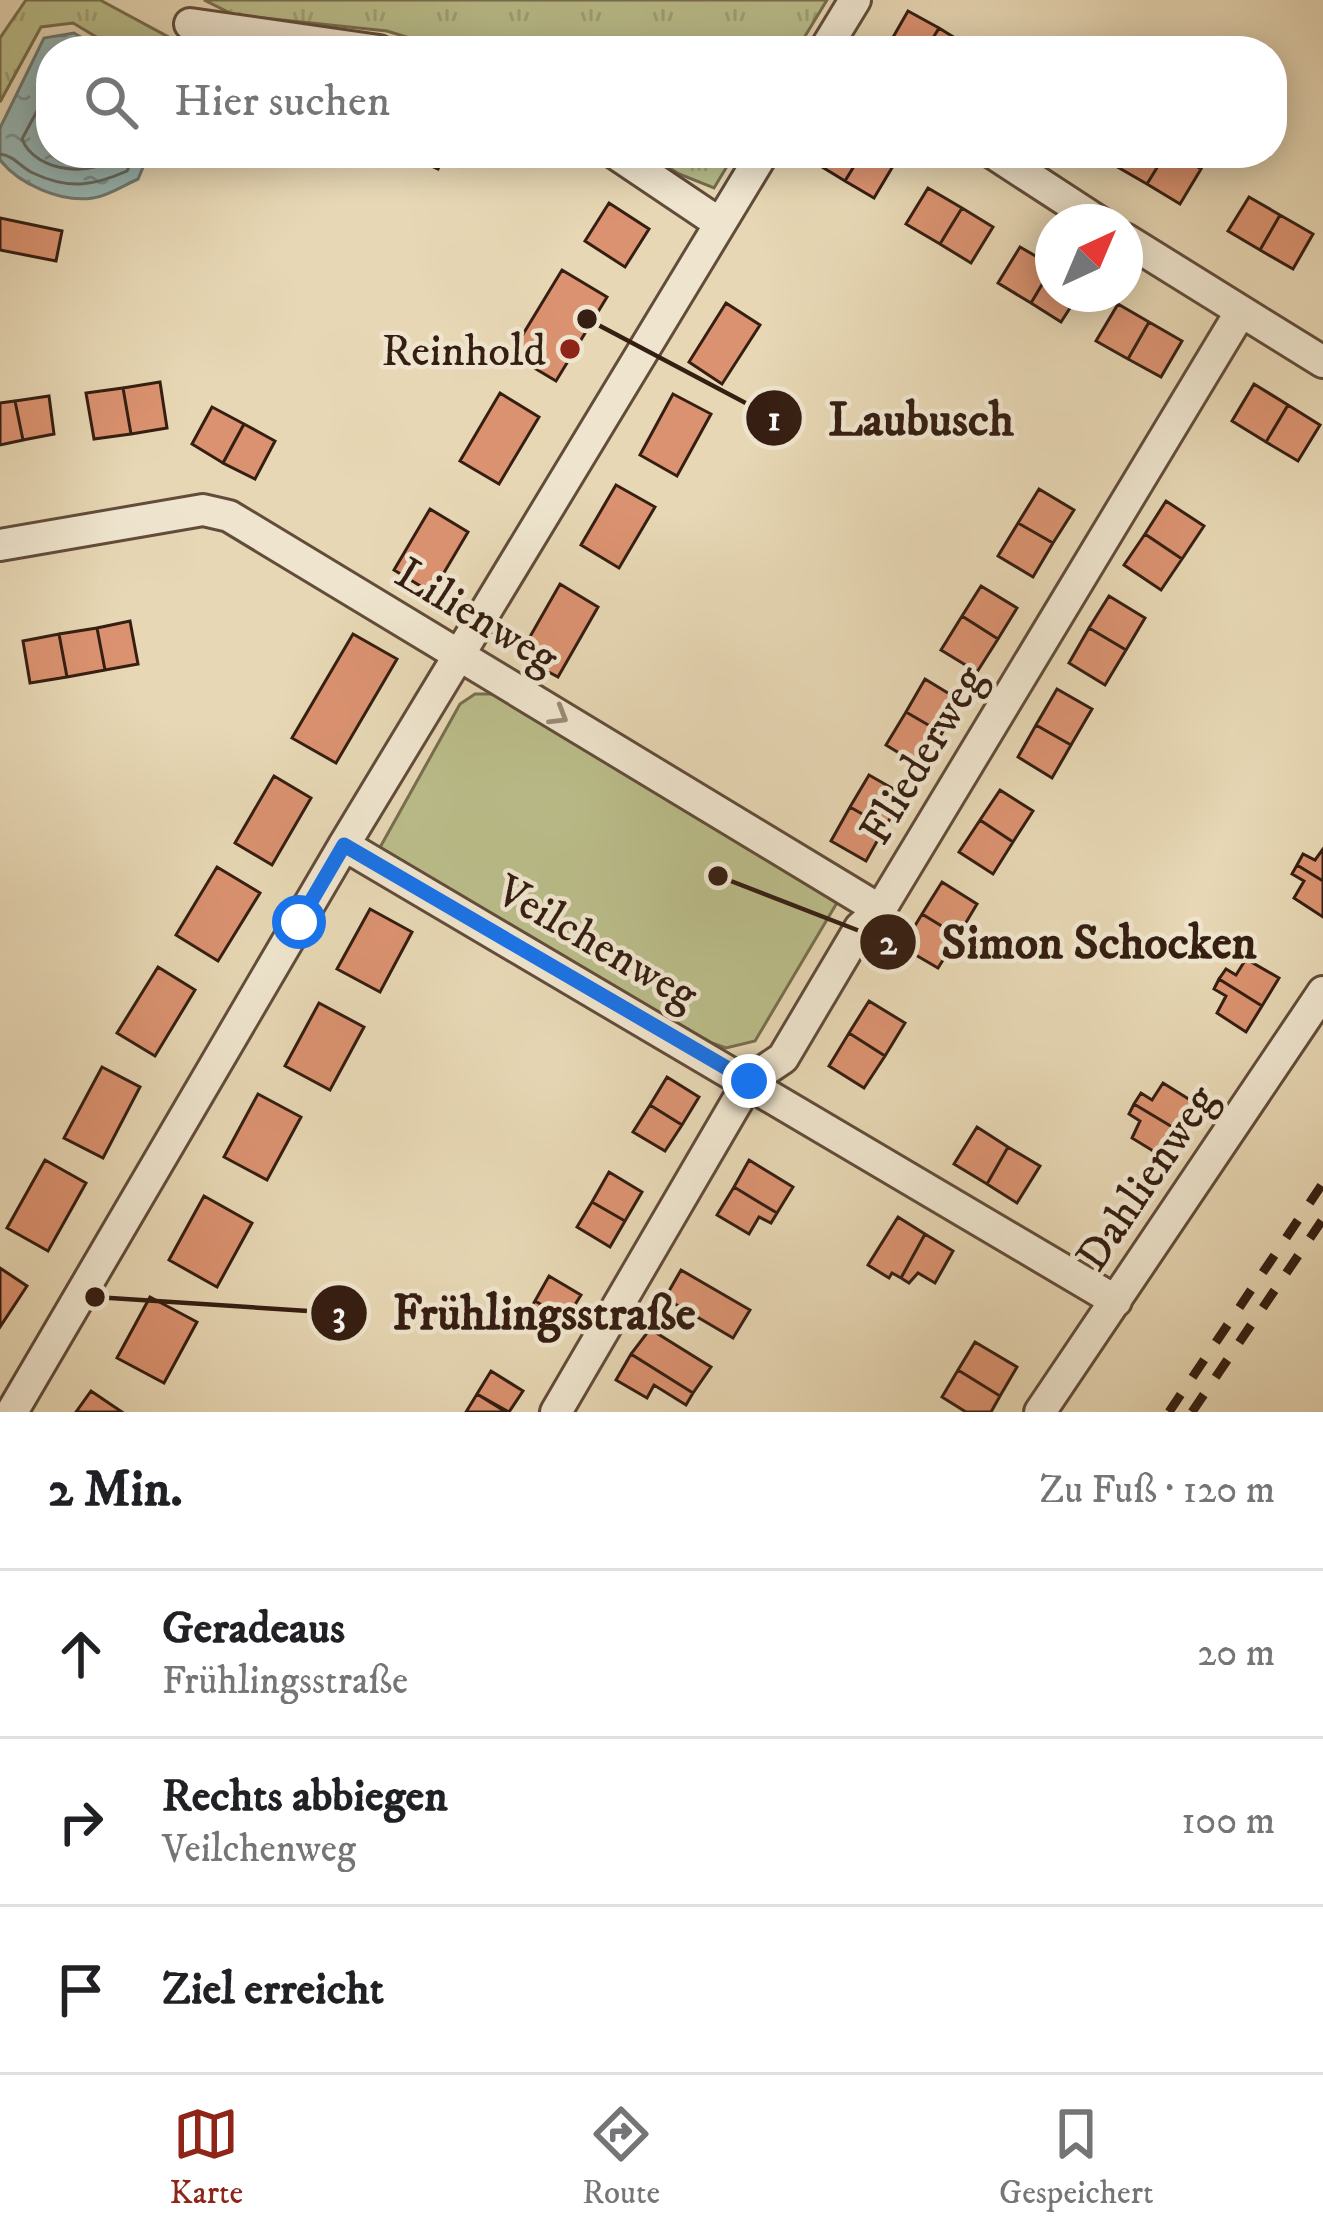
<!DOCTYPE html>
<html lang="de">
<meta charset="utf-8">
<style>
body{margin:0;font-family:"IM FELL DW Pica",serif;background:#f2f2f2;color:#202124}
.compass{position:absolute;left:1035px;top:204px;width:108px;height:108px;border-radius:50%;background:#fff;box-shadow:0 6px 30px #0003;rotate:44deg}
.stop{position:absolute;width:36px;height:36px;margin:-27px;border:9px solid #1a73e8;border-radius:50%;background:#fff}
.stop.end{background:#1a73e8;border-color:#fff;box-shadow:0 3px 12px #0008}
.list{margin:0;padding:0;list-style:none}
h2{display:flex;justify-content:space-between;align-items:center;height:156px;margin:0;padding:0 48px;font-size:51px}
h2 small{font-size:39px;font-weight:400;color:#757577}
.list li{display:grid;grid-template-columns:78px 1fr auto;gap:36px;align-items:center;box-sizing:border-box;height:168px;padding:0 48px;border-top:3px solid #e0e0e0}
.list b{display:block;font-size:45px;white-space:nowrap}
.list p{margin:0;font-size:39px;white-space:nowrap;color:#757577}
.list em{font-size:39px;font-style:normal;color:#757577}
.icon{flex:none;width:66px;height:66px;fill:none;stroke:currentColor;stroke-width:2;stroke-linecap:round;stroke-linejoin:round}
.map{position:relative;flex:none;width:1323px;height:1412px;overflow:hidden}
.search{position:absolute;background:#fff;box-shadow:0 6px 30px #0003;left:36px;right:36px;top:36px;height:132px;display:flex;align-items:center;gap:30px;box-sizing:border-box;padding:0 42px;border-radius:48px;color:#757577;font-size:45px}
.sheet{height:660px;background:#fff}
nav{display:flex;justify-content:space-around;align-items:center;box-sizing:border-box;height:168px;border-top:3px solid #e0e0e0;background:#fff;font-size:33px;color:#757577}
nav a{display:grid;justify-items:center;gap:6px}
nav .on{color:#8f2418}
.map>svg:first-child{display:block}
.grass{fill:url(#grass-tufts);stroke:#786e4e;stroke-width:3}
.park{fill:#babd8a;stroke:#786e4e;stroke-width:3}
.water{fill:url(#water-ripples);stroke:#707a74;stroke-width:3}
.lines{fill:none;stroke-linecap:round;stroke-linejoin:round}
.shore{stroke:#666b64;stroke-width:3}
.building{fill:#db9270;stroke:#351e12;stroke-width:3}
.minor-casing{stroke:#624c3a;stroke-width:36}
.minor{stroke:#efe5ce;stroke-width:30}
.rail{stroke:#351e12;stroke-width:9;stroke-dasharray:21 21;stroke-linecap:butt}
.oneway{stroke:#9b8b79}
.route{stroke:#1a73e8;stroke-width:15}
.poi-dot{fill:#8f2418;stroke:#efe5ce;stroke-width:4.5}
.labels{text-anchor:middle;stroke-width:9;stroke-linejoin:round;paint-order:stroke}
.poi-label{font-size:45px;fill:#351e12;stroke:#efe5ce;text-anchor:end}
.street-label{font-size:45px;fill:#351e12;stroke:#efe5ce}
.leader{fill:none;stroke:#351e12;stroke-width:4.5}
.callout-dot{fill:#351e12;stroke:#efe5ce;stroke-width:4.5}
.mark-label{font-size:36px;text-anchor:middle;font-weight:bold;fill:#fff}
.callout-label{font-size:48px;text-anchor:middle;font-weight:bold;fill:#351e12;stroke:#efe5ce;stroke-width:9;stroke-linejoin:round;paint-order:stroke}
</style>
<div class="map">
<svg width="1323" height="1412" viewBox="0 0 1323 1412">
<defs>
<pattern id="grass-tufts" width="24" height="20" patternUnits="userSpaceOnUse" patternTransform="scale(3)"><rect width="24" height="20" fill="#babd8a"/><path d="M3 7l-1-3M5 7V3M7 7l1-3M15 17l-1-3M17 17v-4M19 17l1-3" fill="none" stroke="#a0a276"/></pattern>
<pattern id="water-ripples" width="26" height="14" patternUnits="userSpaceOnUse" patternTransform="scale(3)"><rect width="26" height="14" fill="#98b8b5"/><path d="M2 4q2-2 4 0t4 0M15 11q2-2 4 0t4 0" fill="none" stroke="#7d9592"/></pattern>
</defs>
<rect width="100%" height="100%" fill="#e7d7b4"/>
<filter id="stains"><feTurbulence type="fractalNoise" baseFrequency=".00167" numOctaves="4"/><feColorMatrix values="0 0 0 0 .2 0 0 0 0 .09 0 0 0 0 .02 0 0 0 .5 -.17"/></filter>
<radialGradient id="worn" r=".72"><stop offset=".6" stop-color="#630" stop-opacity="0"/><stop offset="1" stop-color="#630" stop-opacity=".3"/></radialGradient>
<!-- grass -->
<path class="grass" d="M26 0H100L187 47 185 51H120L73 23 41 27 0 102V38Z
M204 0H827L796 51H452L387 31 234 15Z
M646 153H735L714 188 679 174Z"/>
<!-- park -->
<path class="park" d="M475 694H493L516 702 841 896 755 1041 726 1048 712 1043 378 851 460 704Z"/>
<!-- water -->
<path class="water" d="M74 33 104 51H51V153H149L138 179C124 185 108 196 93 198 61 203 19 184 0 160V128L44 38Z"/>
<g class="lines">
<!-- shore -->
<path class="shore" d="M51 85 22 139C35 173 96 179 120 153
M0 154C15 156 20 167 33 173 69 190 93 186 127 171L136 153"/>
</g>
<!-- building -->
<path class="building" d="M908 11 939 28 925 51H896L888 46Z
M939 28 971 48 969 51H925Z
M403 153H445L438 169Z
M820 153H862L845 181 814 162Z
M862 153H881L896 161 874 198 845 181Z
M1121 153H1166L1147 184 1114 165Z
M1166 153H1175L1201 169 1180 204 1147 184Z
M928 188 962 208 940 244 906 224Z
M1249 197 1280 215 1260 250 1228 231Z
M609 203 649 229 625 267 585 241Z
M962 208 993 227 971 263 940 244Z
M1280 215 1313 234 1293 269 1260 250Z
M0 218 62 231 56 261 0 250Z
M1020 247 1053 266 1031 303 998 283Z
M1053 266V294H1079L1061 322 1031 303Z
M562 270 607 297 556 381 511 354Z
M726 303 760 325 722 384 689 362Z
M1118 304 1149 322 1128 359 1096 341Z
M1149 322 1182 341 1161 377 1128 359Z
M160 382 167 428 131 434 123 388Z
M1254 384 1288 405 1266 442 1232 421Z
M123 388 131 434 94 439 86 393Z
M500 393 539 417 499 484 460 461Z
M673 394 711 414 677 476 640 455Z
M49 396 54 434 23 440 15 401Z
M15 401 23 440 0 445V403Z
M1288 405 1320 425 1298 461 1266 442Z
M212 407 244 424 223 463 192 444Z
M244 424 275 441 255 479 223 463Z
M616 485 655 507 619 568 581 545Z
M1039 489 1074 510 1053 543 1018 523Z
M1166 501 1204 526 1182 559 1145 534Z
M430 509 468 532 432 593 394 570Z
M1018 523 1053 543 1033 577 998 556Z
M1145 534 1182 559 1161 590 1124 565Z
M560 584 598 607 558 677 519 656Z
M981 586 1017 608 998 639 962 616Z
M1109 596 1145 618 1126 650 1089 628Z
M962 616 998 639 977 672 941 650Z
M130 621 138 664 105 670 97 628Z
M97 628 105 670 67 677 59 634Z
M1089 628 1126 650 1105 685 1069 663Z
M59 634 67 677 30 683 23 641Z
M353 634 397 659 336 763 292 738Z
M925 679 961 701 942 733 906 712Z
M1057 689 1092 709 1071 745 1036 725Z
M906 712 942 733 922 767 886 745Z
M1036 725 1071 745 1052 778 1018 757Z
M869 775 904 795 885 827 850 807Z
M274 776 311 798 272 865 235 843Z
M1000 790 1033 811 1013 842 980 820Z
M850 807 885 827 866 861 831 841Z
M980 820 1013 842 993 874 959 852Z
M1323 849V881L1297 865 1303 854 1315 860Z
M1297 865 1323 881V917L1294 898 1304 881 1292 874Z
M217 867 260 893 218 961 176 935Z
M942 882 977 904 958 936 922 914Z
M370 909 412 932 380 992 337 969Z
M922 914 958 936 938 968 902 947Z
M1246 959 1279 978 1262 1006 1219 979 1226 969 1236 975Z
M158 967 195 990 155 1056 117 1033Z
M1219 979 1262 1006 1246 1032 1217 1013 1226 996 1214 989Z
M869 1001 905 1023 885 1056 849 1033Z
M319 1003 364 1027 330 1090 285 1066Z
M849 1033 885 1056 864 1088 829 1066Z
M102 1067 140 1087 103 1158 64 1138Z
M667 1077 699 1097 682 1125 650 1105Z
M1163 1083 1195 1103 1179 1131 1134 1104 1141 1093 1152 1100Z
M258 1094 301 1117 267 1180 224 1157Z
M1134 1104 1179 1131 1163 1157 1132 1138 1140 1121 1129 1114Z
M650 1105 682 1125 665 1151 633 1132Z
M977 1127 1008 1147 987 1184 954 1164Z
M1008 1147 1040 1166 1017 1203 987 1184Z
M45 1160 86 1183 48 1251 7 1228Z
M749 1160 793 1187 777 1213 734 1187Z
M609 1172 642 1192 625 1221 592 1202Z
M734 1187 777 1213 771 1223 759 1217 749 1234 717 1215Z
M204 1196 252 1223 217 1287 169 1260Z
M592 1202 625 1221 610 1247 577 1227Z
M898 1217 925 1234 901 1278 892 1273 889 1278 868 1265Z
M925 1234 953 1251 935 1283 918 1273 909 1283 901 1278Z
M0 1268 27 1286 0 1327Z
M681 1270 750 1310 733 1338 665 1298Z
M549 1276 581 1295 566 1319 535 1301Z
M150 1297 197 1322 164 1383 117 1358Z
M535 1301 566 1319 552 1343 521 1324Z
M650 1329 711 1367 693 1393 631 1354Z
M975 1342 1017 1367 1000 1396 958 1370Z
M631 1354 693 1393 686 1405 654 1385 647 1398 616 1380Z
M958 1370 1000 1396 991 1412H966L942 1397Z
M491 1371 523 1391 509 1412 477 1394Z
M91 1391 122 1412H76Z
M477 1394 506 1412H466Z"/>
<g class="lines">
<defs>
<path id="minor" d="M190 24 379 51
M824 51 855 0
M615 153 719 223
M993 153 1099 222
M1125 239 1323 362
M0 545 203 510 229 516 880 910
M344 845 1116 1301
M12 1412 344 845 763 153
M556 1412 749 1081 783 1058 860 928 880 910 1240 313
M1040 1412 1323 992"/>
</defs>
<!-- minor casing -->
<use href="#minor" class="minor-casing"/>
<!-- minor -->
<use href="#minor" class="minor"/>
<!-- rail -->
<path class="rail" d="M1169 1412 1323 1183
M1192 1412 1323 1219"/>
</g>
<!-- one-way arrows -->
<defs><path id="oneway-chevron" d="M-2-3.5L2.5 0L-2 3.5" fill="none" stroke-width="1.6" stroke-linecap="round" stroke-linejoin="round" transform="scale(3)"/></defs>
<use class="oneway" href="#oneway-chevron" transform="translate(559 716) rotate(31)"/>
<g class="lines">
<!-- route -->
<path class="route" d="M299 922 344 845 749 1081"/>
</g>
<!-- markers -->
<circle class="poi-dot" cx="570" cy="349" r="12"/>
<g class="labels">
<!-- poi labels -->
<g class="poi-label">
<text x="546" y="365">Reinhold</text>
</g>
<!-- street labels -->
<g class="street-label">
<text transform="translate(478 614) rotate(31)" y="16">Lilienweg</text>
<text transform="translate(921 754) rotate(-59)" y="16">Fliederweg</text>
<text transform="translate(598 941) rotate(30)" y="16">Veilchenweg</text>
<text transform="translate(1145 1177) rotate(-56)" y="16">Dahlienweg</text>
</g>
</g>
<!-- callouts -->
<path class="leader" d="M587 319L774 418M718 876L888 942M95 1297L339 1313"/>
<g class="callout-dot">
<circle cx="587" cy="319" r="12"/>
<circle cx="718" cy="876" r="12"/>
<circle cx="95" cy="1297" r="12"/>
<circle cx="774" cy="418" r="30"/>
<circle cx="888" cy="942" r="30"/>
<circle cx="339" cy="1313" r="30"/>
</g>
<g class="mark-label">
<text x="774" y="430">1</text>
<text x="888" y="954">2</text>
<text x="339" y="1325">3</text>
</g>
<g class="callout-label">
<text x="921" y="435">Laubusch</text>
<text x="1099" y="958">Simon Schocken</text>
<text x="544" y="1329">Frühlingsstraße</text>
</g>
<rect width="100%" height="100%" filter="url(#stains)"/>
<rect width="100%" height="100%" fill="url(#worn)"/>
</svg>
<svg class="compass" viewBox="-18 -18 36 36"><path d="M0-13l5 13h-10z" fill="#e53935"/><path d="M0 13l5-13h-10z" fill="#757577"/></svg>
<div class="stop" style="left:299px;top:922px"></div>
<div class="stop end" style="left:749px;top:1081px"></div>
<div class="search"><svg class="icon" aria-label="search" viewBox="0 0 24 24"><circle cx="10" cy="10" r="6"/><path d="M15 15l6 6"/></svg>Hier suchen</div>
</div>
<section class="sheet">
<h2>2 Min.<small>Zu Fuß · 120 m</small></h2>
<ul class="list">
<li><svg class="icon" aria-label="ahead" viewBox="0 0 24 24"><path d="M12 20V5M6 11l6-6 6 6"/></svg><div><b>Geradeaus</b><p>Frühlingsstraße</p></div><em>20 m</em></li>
<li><svg class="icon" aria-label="right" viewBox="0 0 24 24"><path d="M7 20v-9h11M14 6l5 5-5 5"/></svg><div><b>Rechts abbiegen</b><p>Veilchenweg</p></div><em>100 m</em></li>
<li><svg class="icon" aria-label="arrive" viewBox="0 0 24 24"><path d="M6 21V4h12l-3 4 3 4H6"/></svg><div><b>Ziel erreicht</b></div></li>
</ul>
</section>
<nav>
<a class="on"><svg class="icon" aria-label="map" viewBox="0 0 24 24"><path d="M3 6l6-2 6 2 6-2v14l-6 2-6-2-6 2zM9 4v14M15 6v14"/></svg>Karte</a>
<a><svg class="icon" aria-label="directions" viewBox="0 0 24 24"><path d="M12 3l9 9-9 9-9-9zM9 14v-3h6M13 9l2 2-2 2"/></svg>Route</a>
<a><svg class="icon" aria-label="saved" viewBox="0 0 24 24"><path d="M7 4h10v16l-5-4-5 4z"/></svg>Gespeichert</a>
</nav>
